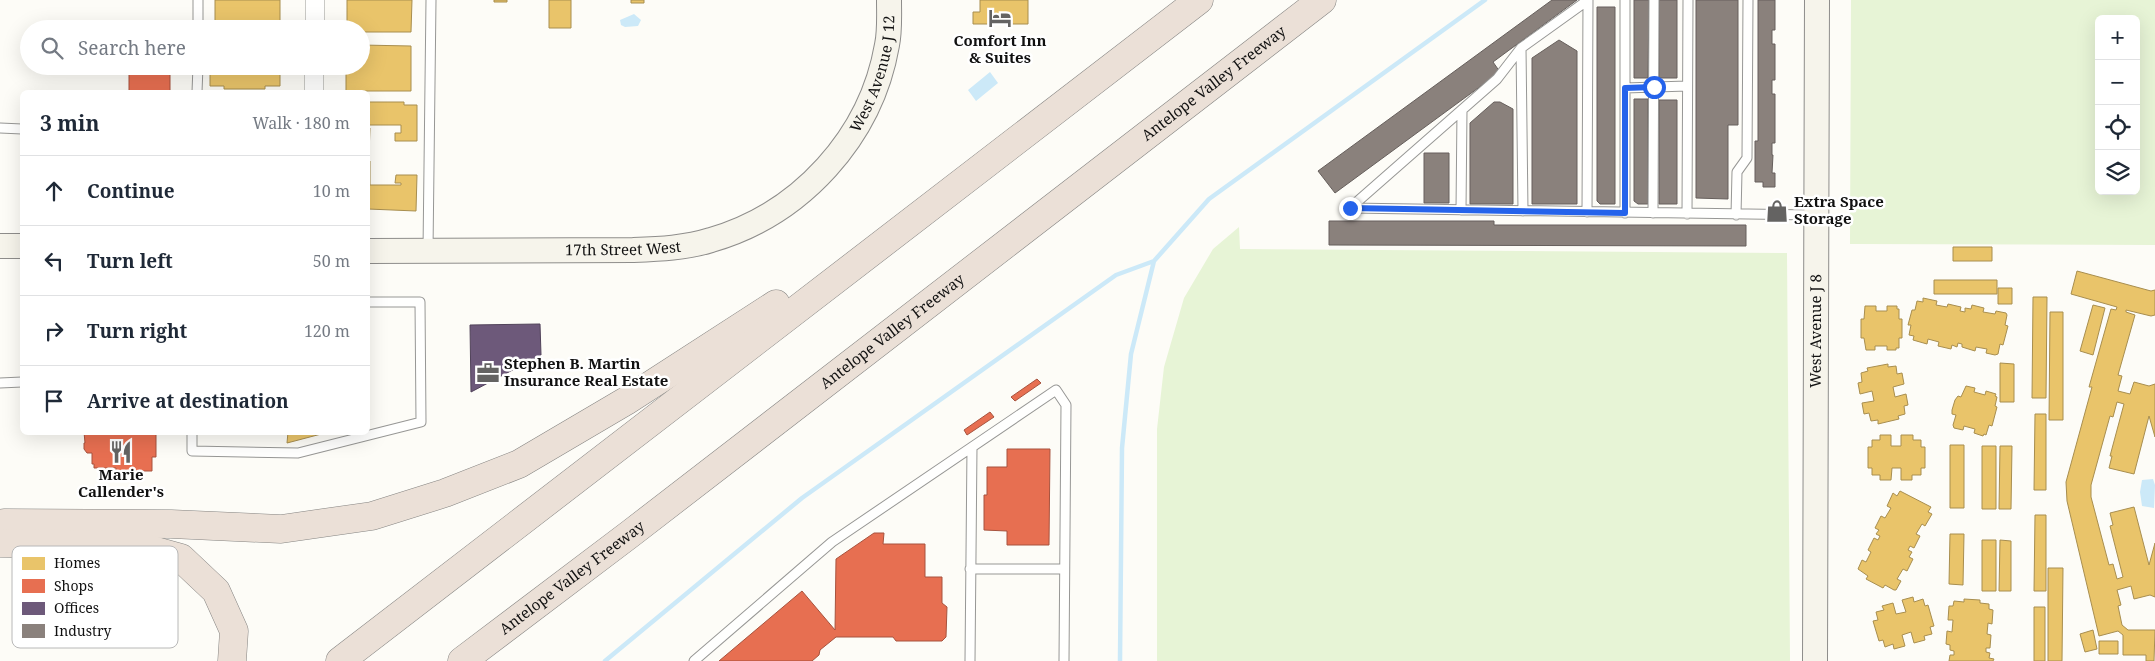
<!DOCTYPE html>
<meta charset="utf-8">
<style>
body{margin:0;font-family:"Noto Serif",serif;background:#f6f6f7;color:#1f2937}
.controls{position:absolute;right:15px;top:15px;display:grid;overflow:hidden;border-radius:8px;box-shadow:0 5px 20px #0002}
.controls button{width:45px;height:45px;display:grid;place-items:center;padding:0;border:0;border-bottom:1px solid #e0e1e3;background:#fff;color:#1f2937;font:25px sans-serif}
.stop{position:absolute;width:15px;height:15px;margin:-11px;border:4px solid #2563eb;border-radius:50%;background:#fff}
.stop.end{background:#2563eb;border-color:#fff;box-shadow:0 1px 5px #0008}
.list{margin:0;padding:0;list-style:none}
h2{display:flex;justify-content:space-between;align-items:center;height:65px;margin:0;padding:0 20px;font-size:21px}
h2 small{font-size:16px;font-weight:400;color:#747a83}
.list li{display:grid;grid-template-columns:32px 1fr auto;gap:15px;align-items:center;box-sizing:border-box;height:70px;padding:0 20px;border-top:1px solid #e0e1e3}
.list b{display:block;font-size:19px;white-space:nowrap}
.list em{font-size:16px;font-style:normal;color:#747a83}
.icon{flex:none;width:28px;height:28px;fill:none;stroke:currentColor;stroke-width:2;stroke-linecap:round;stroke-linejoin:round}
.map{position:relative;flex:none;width:2155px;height:661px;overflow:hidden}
.search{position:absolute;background:#fff;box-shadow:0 5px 20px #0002;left:20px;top:20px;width:350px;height:55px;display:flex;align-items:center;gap:12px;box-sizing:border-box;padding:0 18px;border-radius:28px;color:#747a83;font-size:19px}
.panel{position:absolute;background:#fff;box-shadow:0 5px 20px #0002;left:20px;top:90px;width:350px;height:345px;border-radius:8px}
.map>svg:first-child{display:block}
.green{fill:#e7f4d6;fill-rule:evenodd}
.water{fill:#cce9f8}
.homes{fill:#e9c46a;stroke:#a88e4f}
.shops{fill:#e76f51;stroke:#a7533e}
.offices{fill:#6d597a;stroke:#51435a}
.industry{fill:#8a817c;stroke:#665f5c}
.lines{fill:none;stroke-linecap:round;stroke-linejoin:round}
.stream{stroke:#cce9f8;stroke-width:4.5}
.lane-casing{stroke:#979795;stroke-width:11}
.street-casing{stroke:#979795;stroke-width:19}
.secondary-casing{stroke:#8e8d8b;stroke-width:26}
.highway-casing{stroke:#858482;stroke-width:29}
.lane{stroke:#fffffe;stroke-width:9}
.street{stroke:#fffffe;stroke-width:18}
.secondary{stroke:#f6f4eb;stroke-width:24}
.highway{stroke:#ebe0d7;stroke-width:28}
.route{stroke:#2563eb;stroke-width:6}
.labels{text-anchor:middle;stroke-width:5;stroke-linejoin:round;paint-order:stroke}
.poi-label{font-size:15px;font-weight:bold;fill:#111;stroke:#fff}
.street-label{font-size:15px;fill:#111;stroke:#fff}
.key{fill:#fff;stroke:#b8b8b8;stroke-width:1}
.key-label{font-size:14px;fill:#111}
</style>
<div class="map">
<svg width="2155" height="661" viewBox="0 0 2155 661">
<rect width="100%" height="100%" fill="#fdfcf7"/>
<!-- green -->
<path class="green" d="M1851 0H2155V245L1850 244ZM2099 19H2136V191H2099Z
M1239 227 1240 249 1787 253 1790 661H1157V429L1164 367 1184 298 1213 249Z"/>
<!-- water -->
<path class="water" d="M634 14 641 20 638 26 625 27 621 25 620 20Z
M990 72 998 83 976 101 968 90Z
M2153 479 2155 485 2154 508 2142 506 2140 492 2142 480Z"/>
<!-- homes -->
<path class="homes" d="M215 0H280V29H215Z
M347 0H412L411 32H361V29H347Z
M494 0H507V2H494Z
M549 0H571V28H549Z
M631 0H644V3H631Z
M980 0H1028V24H973V12H980Z
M361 45 411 46V91H346V66H361Z
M210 66H280V86H265V89H224V86H210Z
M368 102H404V105H417V141H395V133H401V125H368Z
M368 128H370L369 154H368Z
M368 161H370V185H401V183H395L396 175H417L416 211 368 209Z
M1953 247H1992V261H1953Z
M2077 271 2151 291 2155 290V315L2151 316 2126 310V312L2135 315 2118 375 2122 376 2118 391 2130 394 2134 382 2149 386 2155 384V437L2149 416 2134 474 2109 468 2112 456H2110L2124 404 2117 402 2113 417 2110 416 2091 485V497L2109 565 2113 564 2117 579 2123 577 2110 526 2113 525 2110 513 2134 507 2149 565 2155 543V597L2150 595 2134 599 2131 586 2117 590 2121 605 2118 606 2122 625 2128 630H2155L2154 661H2146V655H2123V635L2118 631 2099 636 2067 501 2066 482 2092 387H2089L2111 309 2116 310 2117 307 2071 294Z
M1934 280H1997V294H1934Z
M1998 288H2012V304H1998Z
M2033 297H2047L2046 398H2032Z
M1923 298 1937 301 1936 305 1947 307 1948 304 1961 307 1960 311 1965 312V308L1971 309 1972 305 1984 308 1983 312 1995 314 1996 311 2006 313 2007 315 2005 325 2008 326 2003 345 2000 344 1998 354 1995 355 1986 353 1987 349 1976 347 1975 351 1962 347V344L1958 343 1957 347 1952 345 1951 349 1938 346 1939 342 1928 339 1927 344 1913 340 1914 336 1909 335 1911 325H1908L1912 310H1915L1917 301 1923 302Z
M2093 305 2105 308 2093 355 2080 351Z
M1865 306H1876V311H1887V306H1897V309H1899V319H1902V338H1899V348H1896V350H1887V346H1875V350H1866L1864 338H1861V319H1864Z
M2050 312H2063V420H2049Z
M2000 363 2014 364V402H2000Z
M1888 364V367L1896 366 1897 374 1902 373 1904 384 1893 387 1895 397 1906 394 1908 405 1904 406 1905 414 1898 416 1899 419 1878 424V420L1871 421 1869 413 1864 414 1862 403 1874 401 1872 391 1860 394 1858 383 1862 382 1861 373 1868 371 1867 368Z
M1966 386 1975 388 1974 392 1985 395 1986 391 1996 394 1995 396 1997 397 1995 406 1997 407 1992 426 1989 425 1986 435 1984 434 1983 436 1974 433 1975 429 1964 426 1963 430 1954 428 1953 425 1956 415 1952 414V410L1955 400 1958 396 1961 397Z
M2035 414H2046V490H2034Z
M288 432H325V433L287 443Z
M1880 435H1891V446H1901V435H1913V440H1921V447H1925V468H1921V475H1912V480H1901V468H1892L1891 480H1880V475H1872V468H1868V447H1872V440H1880Z
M1950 445H1964V508H1950Z
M1982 446H1996V509H1982Z
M2000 446H2012L2011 509H1999Z
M1900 491 1931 507 1928 512 1932 514 1925 526 1922 524 1916 534 1920 536 1914 548 1910 546 1908 550 1912 552 1909 557 1913 559 1907 571 1903 569 1897 579 1901 581 1896 590H1894L1885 585 1883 588 1866 579 1868 576 1858 569 1862 560 1866 562 1871 552 1868 550 1874 538 1878 540 1880 536 1876 534 1879 530 1875 528 1881 516 1885 518 1891 508 1887 506 1893 493 1897 496Z
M2035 515H2046V591H2034Z
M1950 534H1964L1963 585 1949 584Z
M1982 540H1996V591H1982Z
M2000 540 2011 541V591H1999Z
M2048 568H2063L2062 661H2048Z
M1913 597 1914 602 1923 599 1925 606 1928 605 1934 626 1930 627 1932 634 1924 636 1925 640 1914 643 1911 632 1902 635 1905 646 1894 649 1893 644 1885 647 1883 640 1879 641 1873 621 1878 620 1876 612 1884 610 1882 606 1893 603 1896 614 1906 612 1902 600Z
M1964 599 1980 600V603L1989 604V609L1993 610 1992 624 1988 623 1987 634 1991 635 1990 648H1986V652L1990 653 1989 658 1994 659 1993 661H1949L1950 655H1954V651L1950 650V645L1946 644 1947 631 1952 632 1953 620H1948L1949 606H1953L1954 601 1964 602Z
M2034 607H2045V661H2034Z
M2093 630 2097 649 2085 652 2080 634Z
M2099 641H2118V654H2099Z"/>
<!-- shops -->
<path class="shops" d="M129 66H170V92H129Z
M1037 379 1041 383 1015 401 1011 397Z
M990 412 994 417 967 435 964 430Z
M84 432H164V433L156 434V457H152V471H116V468H94V464H92V453H87L84 449V443H85Z
M1007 449H1050L1049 545H1007V531L984 530V495H987V467H1007Z
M874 533H884L883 544H925V577H942V603L947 607 946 637 942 641H896L893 637H836L820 650 819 655 812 661H719L802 591 835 630 836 559Z"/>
<!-- offices -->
<path class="offices" d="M540 324 541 355 471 392 470 325Z"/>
<!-- industry -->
<path class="industry" d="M1552 0H1577L1493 62 1500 72 1335 193 1318 171Z
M1634 0H1649L1648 78H1634Z
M1659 0H1677V78H1659Z
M1696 0H1738V125H1728V199L1696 198Z
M1758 0H1775V30H1772V44H1775V80H1772V94H1775V143H1772V155H1773L1772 173H1775V187H1763V182H1755V141H1758Z
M1597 7H1615V204H1600L1597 201Z
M1559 40 1577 51V204H1532V58Z
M1634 99H1648V204H1638L1634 201Z
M1659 100H1677V204H1659Z
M1494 102H1500L1513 109V204H1470V123Z
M1424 153H1449V203H1424Z
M1329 221H1494V225H1746V246L1329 245Z"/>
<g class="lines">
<!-- stream -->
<path class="stream" d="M605 661 802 498 1116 275 1154 261
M1120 661 1122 448 1131 354 1154 261 1209 199 1485 0"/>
<defs>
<path id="lane" d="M1588 0 1521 48 1497 79 1350 208 1816 215
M1625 0V213
M198 29V0
M1521 48 1523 211
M1625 88 1687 86
M197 92 198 66
M0 128 22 129
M1461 210 1462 110
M1587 212 1588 0
M1653 213 1654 0
M1687 214 1688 0
M1736 215 1737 172 1747 158 1748 0
M428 250 431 0
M0 383 22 382
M192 432V451L298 453 421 422 420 302H368
M970 569H1064
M694 661 832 542 1056 390 1066 405 1064 661
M970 661 972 447"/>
<path id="street" d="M315 29V0
M314 92V66"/>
<g id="secondary">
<path d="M0 246H22"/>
<path id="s1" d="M368 251 633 250C659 249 686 248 711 240 801 214 871 137 887 45 890 31 889 15 889 0"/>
<path id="s2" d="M1815 661 1817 0"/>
</g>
<g id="highway">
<path d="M0 526 4 523 171 524 281 529 372 516 445 493 519 464 626 401 776 304"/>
<path d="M0 543 134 545 181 558 216 591 234 631 232 661"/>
<path d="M340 661 1199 0"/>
<path id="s3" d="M462 661 630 534 1322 0"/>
</g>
</defs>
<!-- lane casing -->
<use href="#lane" class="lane-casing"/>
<!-- street casing -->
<use href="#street" class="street-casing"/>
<!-- secondary casing -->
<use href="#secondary" class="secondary-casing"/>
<!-- highway casing -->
<use href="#highway" class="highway-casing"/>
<!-- lane -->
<use href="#lane" class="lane"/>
<!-- street -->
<use href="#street" class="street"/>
<!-- secondary -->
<use href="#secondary" class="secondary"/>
<!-- highway -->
<use href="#highway" class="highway"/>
</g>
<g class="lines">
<!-- route -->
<path class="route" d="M1350 208 1625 213V88L1654 87"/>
</g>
<!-- icons -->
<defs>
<symbol id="hotel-bare" viewBox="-9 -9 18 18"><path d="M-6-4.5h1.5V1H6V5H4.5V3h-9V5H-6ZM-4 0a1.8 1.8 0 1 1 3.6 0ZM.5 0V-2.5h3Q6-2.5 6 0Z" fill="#646362" stroke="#fff" stroke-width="2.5" paint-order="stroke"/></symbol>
<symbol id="shop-bare" viewBox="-9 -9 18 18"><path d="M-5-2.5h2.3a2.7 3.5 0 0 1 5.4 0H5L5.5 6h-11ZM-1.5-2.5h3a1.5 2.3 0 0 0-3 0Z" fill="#646362" stroke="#fff" stroke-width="2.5" paint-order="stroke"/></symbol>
<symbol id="office-bare" viewBox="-9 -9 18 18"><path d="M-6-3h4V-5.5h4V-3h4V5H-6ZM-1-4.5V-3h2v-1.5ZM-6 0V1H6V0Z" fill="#646362" stroke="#fff" stroke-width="2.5" paint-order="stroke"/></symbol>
<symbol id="restaurant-bare" viewBox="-9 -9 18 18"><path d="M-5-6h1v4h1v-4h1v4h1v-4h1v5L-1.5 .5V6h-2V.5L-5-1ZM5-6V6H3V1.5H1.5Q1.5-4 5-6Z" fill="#646362" stroke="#fff" stroke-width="2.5" paint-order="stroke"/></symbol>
</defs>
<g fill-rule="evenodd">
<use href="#hotel-bare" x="984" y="2" width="32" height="32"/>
<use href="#shop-bare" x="1761" y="195" width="32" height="32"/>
<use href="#office-bare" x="472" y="357" width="32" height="32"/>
<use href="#restaurant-bare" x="105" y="436" width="32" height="32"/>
</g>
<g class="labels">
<!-- poi labels -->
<g class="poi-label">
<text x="1000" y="46">Comfort Inn<tspan x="1000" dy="17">&amp; Suites</tspan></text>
<text x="1794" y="207" text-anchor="start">Extra Space<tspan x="1794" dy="17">Storage</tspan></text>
<text x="504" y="369" text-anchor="start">Stephen B. Martin<tspan x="504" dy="17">Insurance Real Estate</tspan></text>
<text x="121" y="480">Marie<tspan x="121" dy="17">Callender's</tspan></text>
</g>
<!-- street labels -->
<g class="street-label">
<text dy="5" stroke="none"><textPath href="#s1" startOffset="589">West Avenue J 12</textPath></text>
<text dy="5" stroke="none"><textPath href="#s3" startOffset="948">Antelope Valley Freeway</textPath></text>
<text dy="5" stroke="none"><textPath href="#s1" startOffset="255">17th Street West</textPath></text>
<text dy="5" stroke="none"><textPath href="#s3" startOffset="542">Antelope Valley Freeway</textPath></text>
<text dy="5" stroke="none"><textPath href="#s2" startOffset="330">West Avenue J 8</textPath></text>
<text dy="5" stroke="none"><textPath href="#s3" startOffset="138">Antelope Valley Freeway</textPath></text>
</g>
</g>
<!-- legend -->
<rect x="12" y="546" width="166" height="102" rx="8" class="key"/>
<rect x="22" y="557" width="23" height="13" fill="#e9c46a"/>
<rect x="22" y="579" width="23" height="14" fill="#e76f51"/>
<rect x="22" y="602" width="23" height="13" fill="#6d597a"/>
<rect x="22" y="624" width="23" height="14" fill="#8a817c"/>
<g class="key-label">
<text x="54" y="568">Homes</text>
<text x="54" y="591">Shops</text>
<text x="54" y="613">Offices</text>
<text x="54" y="636">Industry</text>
</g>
</svg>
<div class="controls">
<button>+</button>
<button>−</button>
<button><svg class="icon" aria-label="locate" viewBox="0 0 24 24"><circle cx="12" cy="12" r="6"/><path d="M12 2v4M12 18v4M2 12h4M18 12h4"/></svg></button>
<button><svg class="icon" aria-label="layers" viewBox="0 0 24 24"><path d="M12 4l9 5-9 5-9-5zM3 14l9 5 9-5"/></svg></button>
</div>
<div class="stop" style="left:1654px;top:87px"></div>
<div class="stop end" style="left:1350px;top:208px"></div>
<div class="search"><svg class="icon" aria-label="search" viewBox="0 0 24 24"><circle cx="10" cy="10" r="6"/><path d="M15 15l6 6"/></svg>Search here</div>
<section class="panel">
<h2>3 min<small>Walk · 180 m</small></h2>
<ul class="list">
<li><svg class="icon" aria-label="ahead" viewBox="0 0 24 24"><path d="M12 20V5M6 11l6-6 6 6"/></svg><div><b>Continue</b></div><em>10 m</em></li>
<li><svg class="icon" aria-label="left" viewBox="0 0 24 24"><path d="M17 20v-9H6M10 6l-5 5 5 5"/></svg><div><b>Turn left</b></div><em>50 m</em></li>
<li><svg class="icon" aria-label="right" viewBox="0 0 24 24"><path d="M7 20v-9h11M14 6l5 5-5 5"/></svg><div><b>Turn right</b></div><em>120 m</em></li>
<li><svg class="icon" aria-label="arrive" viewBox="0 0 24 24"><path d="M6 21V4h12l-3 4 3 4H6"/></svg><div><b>Arrive at destination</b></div></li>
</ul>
</section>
</div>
